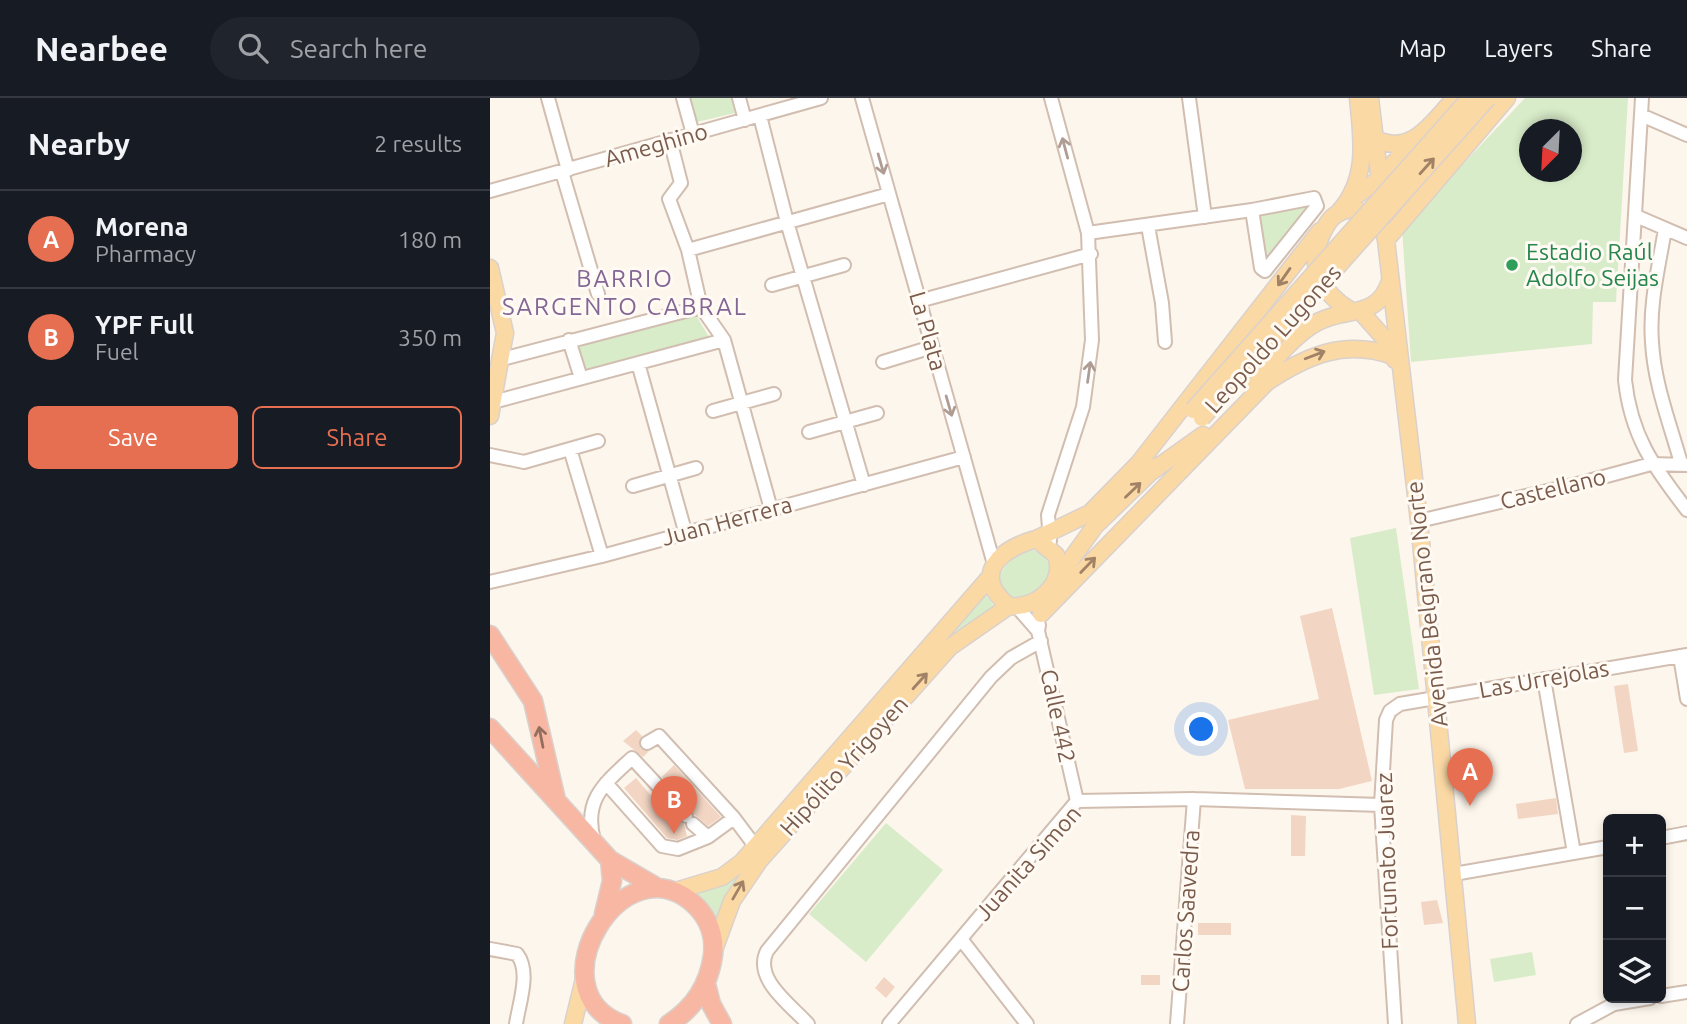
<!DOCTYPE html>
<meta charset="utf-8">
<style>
body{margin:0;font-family:Ubuntu,sans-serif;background:#20242c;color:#f1f3f6}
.controls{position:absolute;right:21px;bottom:21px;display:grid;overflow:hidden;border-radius:10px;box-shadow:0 4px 10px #0003}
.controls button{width:63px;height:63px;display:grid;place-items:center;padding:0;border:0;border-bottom:2px solid #363941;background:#171b24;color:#f1f3f6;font:35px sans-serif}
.compass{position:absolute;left:1029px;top:21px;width:63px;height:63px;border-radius:50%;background:#171b24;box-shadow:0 4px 10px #0003;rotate:204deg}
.you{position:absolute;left:712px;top:632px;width:24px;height:24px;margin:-18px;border:5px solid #fff;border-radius:50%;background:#1a73e8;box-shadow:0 0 0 10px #1a73e833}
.badge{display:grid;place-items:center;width:46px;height:46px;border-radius:50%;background:#e76f51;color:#fff;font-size:23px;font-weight:700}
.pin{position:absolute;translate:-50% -58px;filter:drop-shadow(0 2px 4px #0008)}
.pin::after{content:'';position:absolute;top:37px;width:24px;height:21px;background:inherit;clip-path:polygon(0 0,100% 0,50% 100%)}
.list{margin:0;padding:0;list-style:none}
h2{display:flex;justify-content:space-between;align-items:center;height:91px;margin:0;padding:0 28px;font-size:30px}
h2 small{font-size:23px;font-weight:400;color:#9ea1a6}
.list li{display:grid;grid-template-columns:46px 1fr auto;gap:21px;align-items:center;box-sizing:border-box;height:98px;padding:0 28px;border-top:2px solid #363941}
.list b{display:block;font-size:26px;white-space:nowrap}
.list p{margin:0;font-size:23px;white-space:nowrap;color:#9ea1a6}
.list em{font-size:23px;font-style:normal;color:#9ea1a6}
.actions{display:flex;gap:14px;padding:21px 28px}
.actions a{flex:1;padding:16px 0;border:2px solid #e76f51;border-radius:10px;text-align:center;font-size:24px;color:#e76f51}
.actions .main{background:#e76f51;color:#fff}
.icon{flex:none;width:38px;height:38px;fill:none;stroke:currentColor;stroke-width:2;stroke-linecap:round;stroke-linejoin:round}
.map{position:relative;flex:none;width:1197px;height:926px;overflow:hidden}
header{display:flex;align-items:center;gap:42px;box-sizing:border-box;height:98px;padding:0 35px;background:#171b24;border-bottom:2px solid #363941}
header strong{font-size:33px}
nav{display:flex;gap:38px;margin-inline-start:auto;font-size:24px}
.search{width:490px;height:63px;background:#20242c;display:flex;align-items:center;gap:18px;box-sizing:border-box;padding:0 24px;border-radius:38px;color:#9ea1a6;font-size:26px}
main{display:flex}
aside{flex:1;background:#171b24}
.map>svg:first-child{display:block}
.green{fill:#d8ecc9;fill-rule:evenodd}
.building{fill:#f3d5c3}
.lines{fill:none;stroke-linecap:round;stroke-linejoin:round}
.minor-casing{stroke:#d1beb0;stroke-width:16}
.major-casing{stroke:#dad1cd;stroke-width:19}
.highway-casing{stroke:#dad1cd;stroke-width:21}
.minor{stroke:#fff;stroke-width:12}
.major{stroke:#fbd9a5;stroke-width:16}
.highway{stroke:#f7b7a3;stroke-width:18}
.major-bridge-casing{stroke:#dad1cd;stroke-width:19;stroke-linecap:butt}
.major-bridge{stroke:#fbd9a5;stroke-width:16}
.oneway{stroke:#af9d94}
.oneway2{stroke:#a18267}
.oneway3{stroke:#936e5e}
.leisure-dot{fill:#2e9e5b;stroke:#fffaf3;stroke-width:2.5}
.labels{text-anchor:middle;stroke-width:6;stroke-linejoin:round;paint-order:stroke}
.street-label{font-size:23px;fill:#7a5c4d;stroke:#fffaf3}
.leisure-label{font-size:23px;fill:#27864d;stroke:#fffaf3;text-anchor:start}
.neighbourhood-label{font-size:24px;letter-spacing:2px;fill:#846695;stroke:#fffaf3}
</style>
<header>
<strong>Nearbee</strong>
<div class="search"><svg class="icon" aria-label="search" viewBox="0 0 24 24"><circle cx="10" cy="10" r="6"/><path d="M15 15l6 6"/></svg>Search here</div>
<nav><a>Map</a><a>Layers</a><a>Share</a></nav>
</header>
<main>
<aside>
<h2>Nearby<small>2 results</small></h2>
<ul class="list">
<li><span class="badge">A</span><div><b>Morena</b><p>Pharmacy</p></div><em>180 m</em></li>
<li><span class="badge">B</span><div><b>YPF Full</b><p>Fuel</p></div><em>350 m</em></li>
</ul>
<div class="actions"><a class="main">Save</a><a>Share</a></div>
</aside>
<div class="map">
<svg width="1197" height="926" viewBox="0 0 1197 926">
<rect width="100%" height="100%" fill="#fdf6ec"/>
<!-- green -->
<path class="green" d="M201 0H241L245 15 207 24Z
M1035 0H1138L1126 204H1103L1102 246 921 264 912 131ZM1040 32H1082V74H1040Z
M821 106 778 165 774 163 768 118Z
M204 214 221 242 96 276 87 246Z
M906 430 929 591 884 597 860 440Z
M537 450 557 457C565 479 548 501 525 501 489 487 520 461 537 450Z
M496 497 504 508 454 544Z
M396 725 453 772 376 864 319 816Z
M249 777 225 823 202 798Z
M1042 854 1046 877 1004 884 1000 861Z"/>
<!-- building -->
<path class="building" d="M842 510 882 683 849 691H755L738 622 829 601 810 518Z
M1138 586 1148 653 1134 655 1124 588Z
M146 632 152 638 150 650 159 653 153 659 133 643Z
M184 667 231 719 218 728 205 717 172 679Z
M146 680 186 727 190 724 194 726 197 738 187 742 177 740 134 690Z
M1066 700 1068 716 1028 721 1026 706Z
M801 717 816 718 815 758H801Z
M947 802 953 825 934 827 931 804Z
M708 825H741V837H708Z
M651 877H670V887H651Z
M394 879 405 889 396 900 385 890Z"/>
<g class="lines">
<defs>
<path id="minor" d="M58 0 78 72
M193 0 203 36
M249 0 255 22
M372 0 504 466
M699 0 715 119
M1152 0 1135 282C1141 338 1163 368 1197 412
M1151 17 1197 37
M270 18 297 124 374 387
M180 42 191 85 179 101 198 152 399 96
M72 74 108 196
M0 93 331 0
M824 100 827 108 775 173 771 170 762 112Z
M1146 118 1197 140
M658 128 672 205 675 244
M1175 131C1169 168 1159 206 1162 244 1164 285 1180 326 1191 365
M598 135 762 112
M198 152 211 209
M282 187 354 167
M429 203 601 156
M79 242 91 280
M12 261 211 209 234 242
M393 264 442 249
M148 265 195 433
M3 304 234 242 281 411
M223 313 284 296
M319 334 387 315
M80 351 112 458
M0 357 34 364 108 343
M143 388 206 370
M929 423 1091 385 1161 366 1197 367
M560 443 558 417 593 309 602 242 598 135 561 0
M0 484 112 458 474 359
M527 509 548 533 549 527
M548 533 587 703
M1190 558 1197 601
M1054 581 1084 755
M157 645 169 638 244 720
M116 685 172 748 188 751 218 739
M203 726 218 739 244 720 265 748
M1171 740 1197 735
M104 742C93 702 114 686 142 660L196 718
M964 776 1118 749
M471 841 537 926
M0 851 27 856C41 874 29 905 26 926
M1171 898 1197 894
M318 926C301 907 263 881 277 853L501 579 521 560 551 543
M399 926 587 703 704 701 891 707
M687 926 704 701
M905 926 891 707 896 622 900 613 910 606 1197 557
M1087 926 1124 906 1160 900"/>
<path id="major" d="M880 0 893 109
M886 41C922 59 943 23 965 0
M861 102 890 80 925 42
M849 114C879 81 872 40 868 0
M896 142 1017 0
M0 170 15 235 0 318
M860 212C833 196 817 169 831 138 835 130 838 121 847 116 867 103 893 122 896 142L929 423 977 926
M870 213 894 240 905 262
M763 286C781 266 799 243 821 228 852 207 887 224 900 183
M645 370 830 133
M661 374 713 337
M546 441 566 457C576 486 547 511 519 508 480 477 510 451 546 441Z
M546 441 600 415 652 362
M567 481 605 428 667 368
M551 516 777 284C818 257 855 241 903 258
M182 794 232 779 252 764 499 480
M224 852 242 803 269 763 460 549 519 508
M83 926 94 881"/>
<path id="highway" d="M0 537 43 603 66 702
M0 630 120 762 168 790
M114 816 122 783 120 762
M216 886 221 906 232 926
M132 926C41 893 135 738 206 808 219 821 225 839 223 857 219 887 204 910 179 926"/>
</defs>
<!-- minor casing -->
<use href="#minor" class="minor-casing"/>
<!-- major casing -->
<use href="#major" class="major-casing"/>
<!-- highway casing -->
<use href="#highway" class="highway-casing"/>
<!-- minor -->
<use href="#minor" class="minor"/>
<!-- major -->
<use href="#major" class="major"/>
<!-- highway -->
<use href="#highway" class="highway"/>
<defs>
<path id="major-bridge" d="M703 312 980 0
M712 320 998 0"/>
</defs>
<!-- major-bridge casing -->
<use href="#major-bridge" class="major-bridge-casing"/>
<!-- major-bridge -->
<use href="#major-bridge" class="major-bridge"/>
</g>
<!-- one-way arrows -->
<defs><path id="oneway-shaft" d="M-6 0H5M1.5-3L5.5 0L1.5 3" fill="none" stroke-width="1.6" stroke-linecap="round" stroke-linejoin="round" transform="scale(1.75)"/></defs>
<g class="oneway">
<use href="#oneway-shaft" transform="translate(575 50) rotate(-105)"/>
<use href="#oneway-shaft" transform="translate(391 66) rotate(74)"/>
<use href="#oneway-shaft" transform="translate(599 274) rotate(-82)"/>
<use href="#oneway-shaft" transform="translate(459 308) rotate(74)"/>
</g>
<g class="oneway2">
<use href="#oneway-shaft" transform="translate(937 68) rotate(-48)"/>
<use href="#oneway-shaft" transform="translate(794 179) rotate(125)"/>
<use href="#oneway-shaft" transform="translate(825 257) rotate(-21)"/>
<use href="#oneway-shaft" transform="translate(643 392) rotate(-44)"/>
<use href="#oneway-shaft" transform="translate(598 467) rotate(-46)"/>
<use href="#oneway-shaft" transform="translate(430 583) rotate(-48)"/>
<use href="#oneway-shaft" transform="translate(248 792) rotate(-60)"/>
</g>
<use class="oneway3" href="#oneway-shaft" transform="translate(51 639) rotate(-101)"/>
<!-- markers -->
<circle class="leisure-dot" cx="1022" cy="167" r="7"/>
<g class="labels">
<!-- street labels -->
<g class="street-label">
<text transform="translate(166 47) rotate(-16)" y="8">Ameghino</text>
<text transform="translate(438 233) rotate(74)" y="8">La Plata</text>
<text transform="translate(783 241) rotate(-48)" y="8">Leopoldo Lugones</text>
<text transform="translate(1063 391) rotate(-14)" y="8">Castellano</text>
<text transform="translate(237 423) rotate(-15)" y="8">Juan Herrera</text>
<text transform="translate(937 506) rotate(-96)" y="8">Avenida Belgrano Norte</text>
<text transform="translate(1054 581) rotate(-10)" y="8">Las Urrejolas</text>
<text transform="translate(568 618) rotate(78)" y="8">Calle 442</text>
<text transform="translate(354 668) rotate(-48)" y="8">Hipólito Yrigoyen</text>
<text transform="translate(897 763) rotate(-92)" y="8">Fortunato Juarez</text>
<text transform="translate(538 765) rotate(-48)" y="8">Juanita Simon</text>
<text transform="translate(696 813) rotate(-86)" y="8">Carlos Saavedra</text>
</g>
<!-- leisure labels -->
<g class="leisure-label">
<text x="1036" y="162">Estadio Raúl<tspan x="1036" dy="26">Adolfo Seijas</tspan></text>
</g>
<!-- neighbourhood labels -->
<g class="neighbourhood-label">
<text x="135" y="189">BARRIO<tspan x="135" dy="28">SARGENTO CABRAL</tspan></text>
</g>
</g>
</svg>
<div class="controls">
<button>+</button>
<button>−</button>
<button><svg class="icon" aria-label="layers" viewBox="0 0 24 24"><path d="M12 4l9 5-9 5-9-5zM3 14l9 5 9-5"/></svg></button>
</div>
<svg class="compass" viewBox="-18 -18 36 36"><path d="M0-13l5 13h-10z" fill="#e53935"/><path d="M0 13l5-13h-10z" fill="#9ea1a6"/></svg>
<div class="you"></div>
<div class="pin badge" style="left:980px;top:708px">A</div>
<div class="pin badge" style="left:184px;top:736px">B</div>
</div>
</main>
